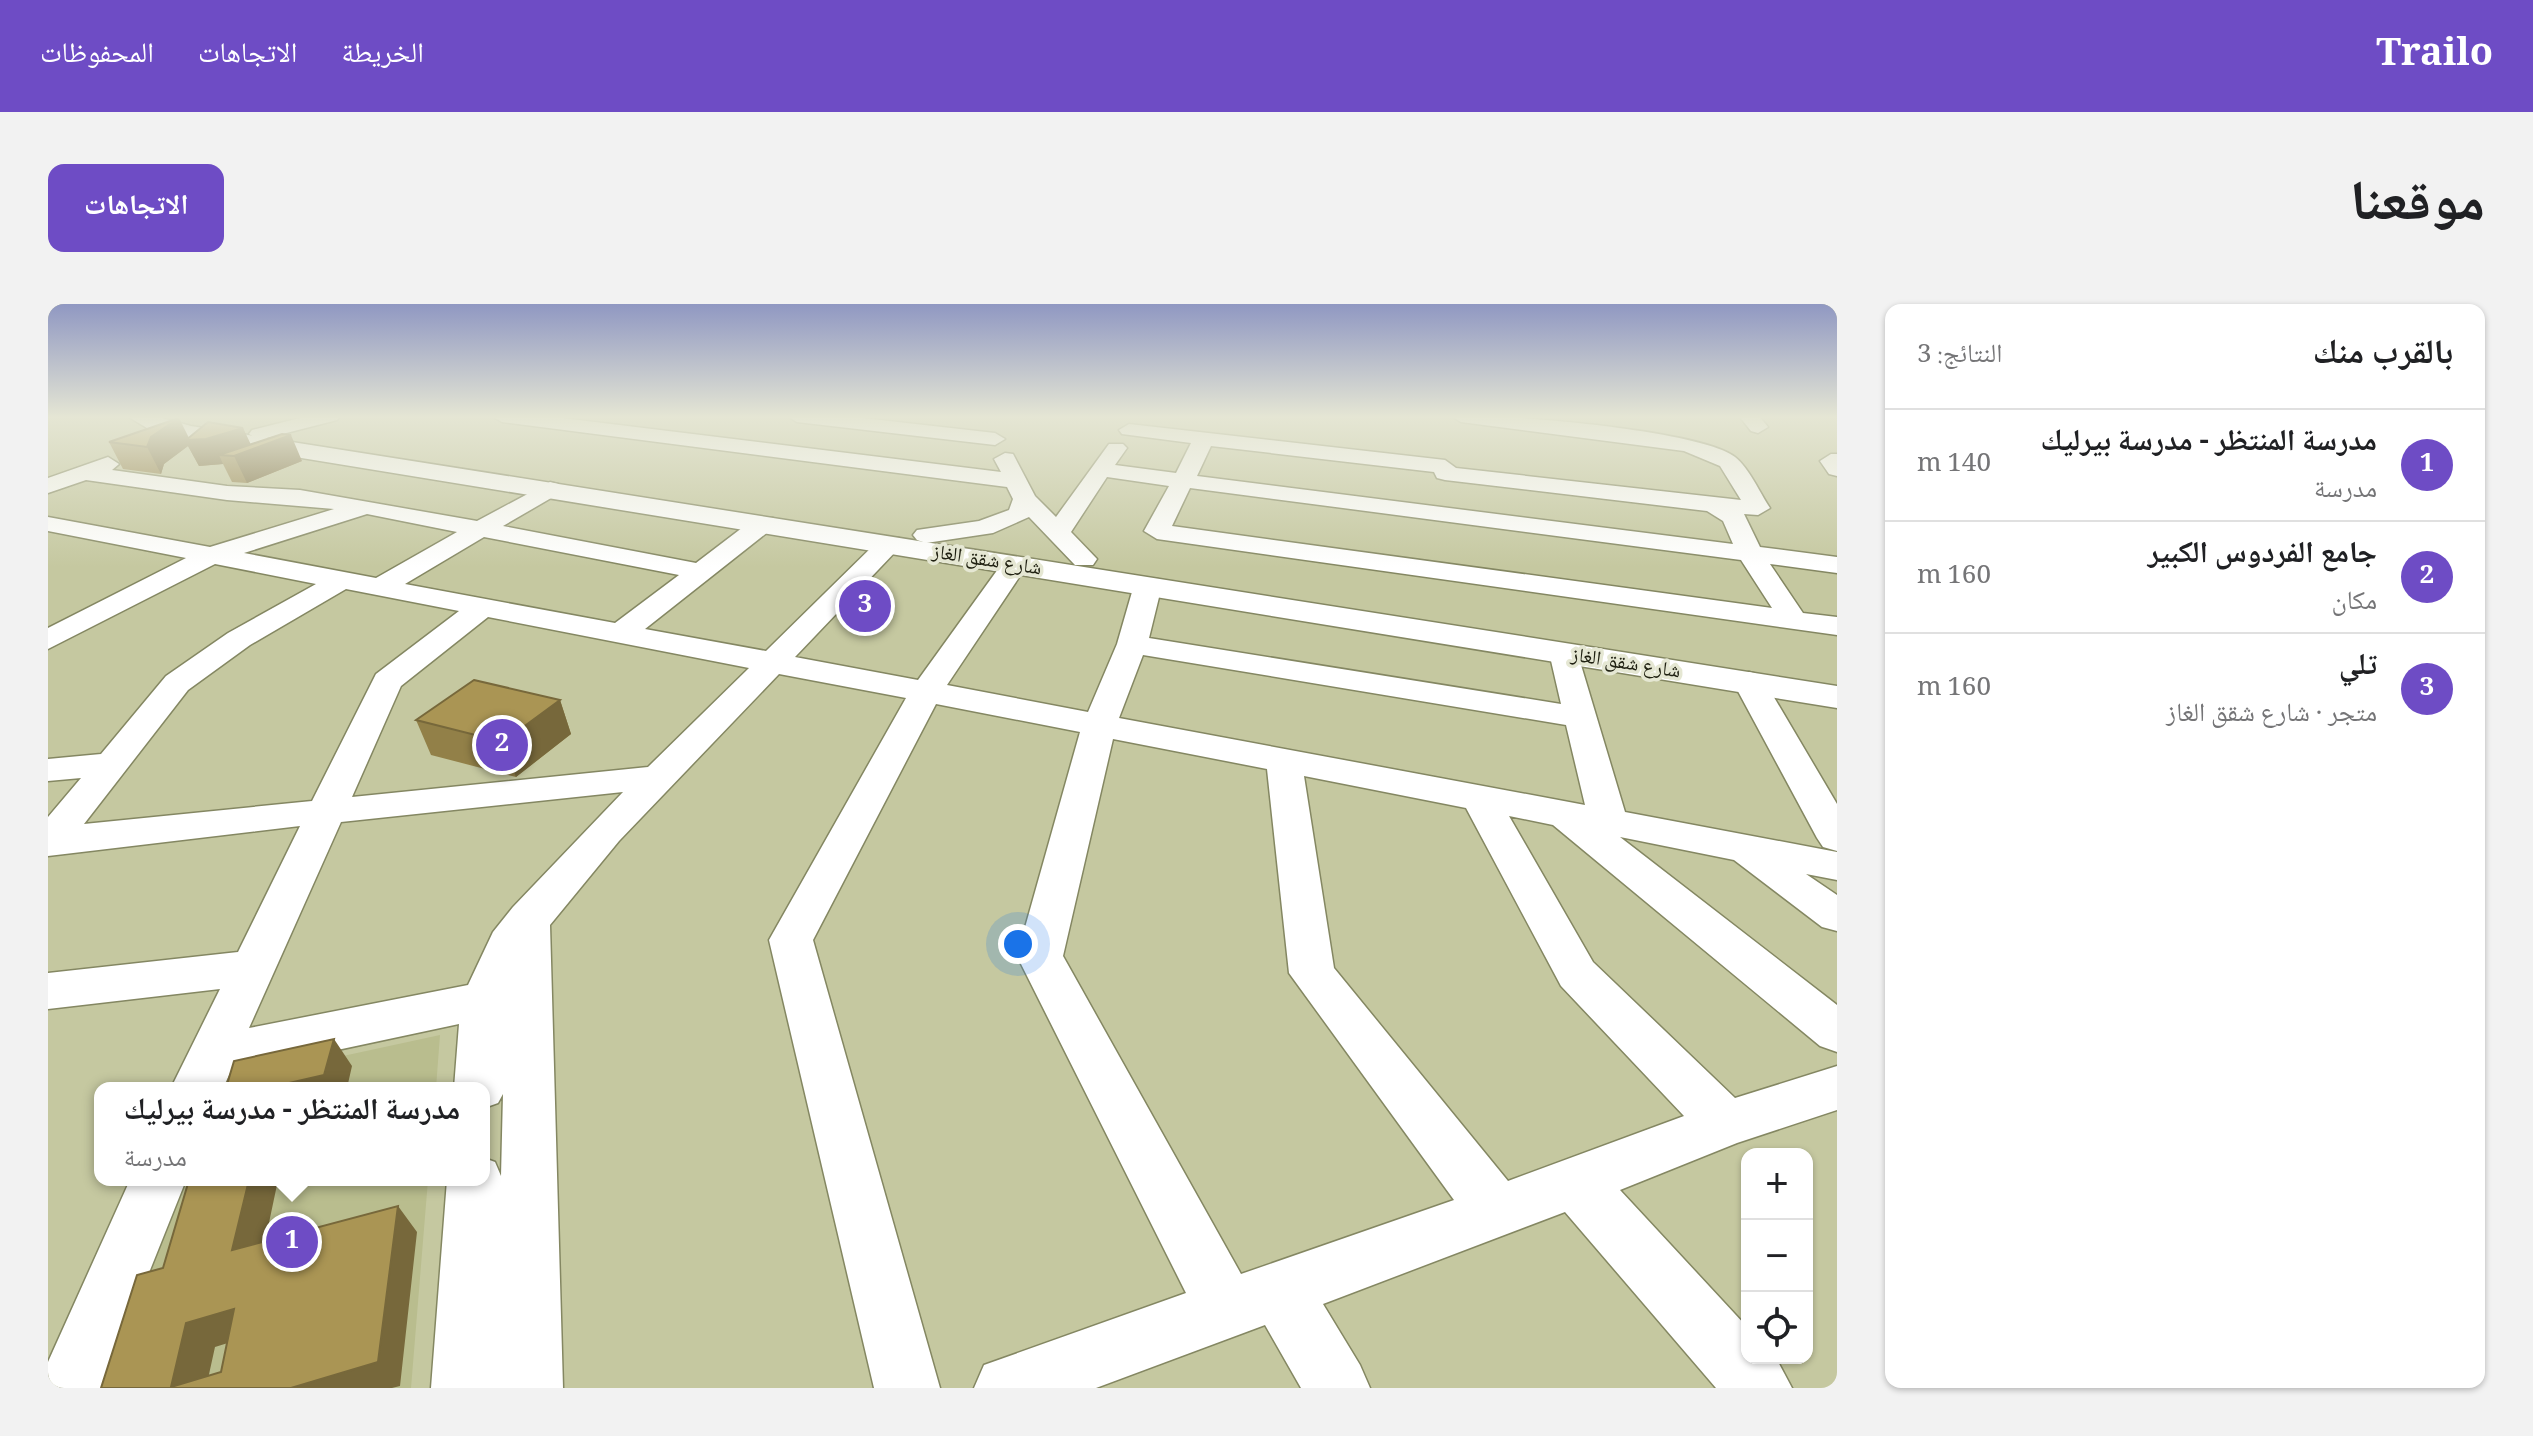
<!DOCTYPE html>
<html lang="ar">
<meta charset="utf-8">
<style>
body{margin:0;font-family:Georgia,"Noto Naskh Arabic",serif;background:#f2f2f2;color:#202124;direction:rtl}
.controls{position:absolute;right:24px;bottom:24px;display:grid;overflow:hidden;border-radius:16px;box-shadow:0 2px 6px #0004}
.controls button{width:72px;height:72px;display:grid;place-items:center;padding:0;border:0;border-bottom:2px solid #e0e0e0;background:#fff;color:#202124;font:40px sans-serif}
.you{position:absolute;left:970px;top:640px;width:28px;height:28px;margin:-20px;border:6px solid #fff;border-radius:50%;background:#1a73e8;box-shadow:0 0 0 12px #1a73e833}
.badge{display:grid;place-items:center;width:52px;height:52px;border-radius:50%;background:#6e4cc5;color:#fff;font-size:26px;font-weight:700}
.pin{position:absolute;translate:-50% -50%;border:4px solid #fff;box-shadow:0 2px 8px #0006}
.popup{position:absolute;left:46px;top:778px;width:396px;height:104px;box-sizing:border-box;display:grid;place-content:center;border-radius:16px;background:#fff;filter:drop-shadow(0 2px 6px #0005);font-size:26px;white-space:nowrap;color:#757577}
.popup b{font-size:30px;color:#202124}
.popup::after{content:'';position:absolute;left:50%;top:100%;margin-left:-16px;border:16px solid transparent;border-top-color:#fff}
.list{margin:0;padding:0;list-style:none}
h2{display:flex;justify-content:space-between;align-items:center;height:104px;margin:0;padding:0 32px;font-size:34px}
h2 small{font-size:26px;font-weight:400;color:#757577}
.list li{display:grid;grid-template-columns:52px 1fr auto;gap:24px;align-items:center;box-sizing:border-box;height:112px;padding:0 32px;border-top:2px solid #e0e0e0}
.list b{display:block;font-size:30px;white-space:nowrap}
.list p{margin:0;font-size:26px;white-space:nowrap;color:#757577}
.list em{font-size:26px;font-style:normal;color:#757577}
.icon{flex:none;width:44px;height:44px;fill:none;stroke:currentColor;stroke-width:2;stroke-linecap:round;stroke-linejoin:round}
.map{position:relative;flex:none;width:1789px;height:1084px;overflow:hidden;direction:ltr;border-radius:16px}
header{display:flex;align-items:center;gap:48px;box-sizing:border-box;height:112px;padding:0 40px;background:#6e4cc5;color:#fff}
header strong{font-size:38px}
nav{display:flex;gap:44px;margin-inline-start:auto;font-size:28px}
.intro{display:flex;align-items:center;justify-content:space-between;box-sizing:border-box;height:192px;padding:0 48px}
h1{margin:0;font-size:56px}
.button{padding:20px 36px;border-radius:16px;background:#6e4cc5;color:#fff;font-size:28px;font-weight:700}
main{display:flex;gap:48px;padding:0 48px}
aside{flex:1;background:#fff;border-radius:16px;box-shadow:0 2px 6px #0004}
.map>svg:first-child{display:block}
.built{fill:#b9bd8e}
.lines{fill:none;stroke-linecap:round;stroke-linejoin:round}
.minor-casing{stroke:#848762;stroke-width:3}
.major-casing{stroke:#848762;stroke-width:3}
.minor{fill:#fff;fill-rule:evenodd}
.major{fill:#fff;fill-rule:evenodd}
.wall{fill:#928048}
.shaded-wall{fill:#77683b}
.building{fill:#aa9554;stroke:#77683b;stroke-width:2;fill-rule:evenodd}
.labels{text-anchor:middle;stroke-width:7;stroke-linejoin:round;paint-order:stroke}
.far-street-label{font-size:20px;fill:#202112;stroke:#e5e7d3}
</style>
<header>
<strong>Trailo</strong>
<nav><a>الخريطة</a><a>الاتجاهات</a><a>المحفوظات</a></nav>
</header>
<div class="intro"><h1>موقعنا</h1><a class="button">الاتجاهات</a></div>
<main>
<aside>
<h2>بالقرب منك<small>النتائج: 3</small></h2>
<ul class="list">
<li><span class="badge">1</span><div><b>مدرسة المنتظر - مدرسة بيرليك</b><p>مدرسة</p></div><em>140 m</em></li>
<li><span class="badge">2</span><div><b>جامع الفردوس الكبير</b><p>مكان</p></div><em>160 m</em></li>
<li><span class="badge">3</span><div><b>تلي</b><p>متجر · شارع شقق الغاز</p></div><em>160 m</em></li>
</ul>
</aside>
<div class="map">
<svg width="1789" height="1084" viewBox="0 0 1789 1084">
<rect width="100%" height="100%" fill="#c5c8a0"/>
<!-- built -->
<path class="built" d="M392 731 388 784H182L203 772Z
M136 876H380L363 1084H57Z"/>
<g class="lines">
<defs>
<path id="minor" d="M260 112H292L289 116 211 136 201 130 204 126Z
M444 112H498L953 168 946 155 957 149 965 150 987 192 1008 213 1061 140H1075L1079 144 1067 161 1128 169 1143 139 1074 130 1071 126 1081 120 1397 156 1408 164 1693 196 1672 162 1636 147 1413 118 1403 112C1452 109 1653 126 1687 153 1701 164 1712 189 1722 204L1710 211 1696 210 1712 243 1789 253V269L1722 260 1755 309 1789 313V331L1109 235 1096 227 1121 182 1059 173 1023 228 1049 255 1045 261H1027L981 213 945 229 878 239 869 236 865 231 869 226 931 217 961 206 965 195 959 183 454 118ZM1163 142 1386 168 1389 174 1397 176 1659 207 1675 217 1685 240 1149 172ZM1142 184 1693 256 1724 304 1124 222Z
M739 112H797L947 129 957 135 947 141 749 118Z
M1691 112H1711L1720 123 1710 129 1703 127Z
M1783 150H1789V172L1781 170 1772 157Z
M60 153 71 160 64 166 179 182 252 186 429 217 502 178 510 180 514 185 510 190 455 222 648 259 707 214H725L728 219 725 224 597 325 718 347 833 234H851L855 239 851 244 747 353 870 376 958 254H976L980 260 899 381 1040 408 1069 340 1086 281 1090 275H1110L1114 281 1101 334 1513 400 1501 348 1505 341H1527L1577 508 1789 548V576L1758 570 1789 591V627L1774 623 1686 556 1572 533 1789 701V748L1772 742 1505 521 1461 512 1545 658 1687 794 1789 762V806L1689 839 1572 886 1699 1023V1054H1728L1744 1084H1668L1517 908 1275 1000 1312 1061 1322 1084H1253L1217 1021 1048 1084H926L936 1061 1138 989 969 652 1032 428 888 400 765 636 892 1084H826L721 636 858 394 731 370 571 537 502 621 515 1084H449V1064V1084H383L399 876H436V854L447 858 453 872 455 790 450 799 436 804V784H406L411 720 182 769 175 784H123L172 685 0 705V669L190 648 252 522 0 552V513L33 474 0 477V455L53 450 118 372 180 329 268 280 167 260 0 345V324L138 254 0 227V213L162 243 286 205 179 196 38 176 0 189V174ZM319 210 409 228 328 274 196 249ZM436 233 631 271 567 319 357 280ZM298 285 411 307 328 370 264 497 36 520 140 386 202 341ZM440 313 701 364 600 463 304 493 353 382ZM1095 351 1518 421 1537 501 1071 414ZM1065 435 1219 465 1241 669 1406 896 1193 970 1015 652ZM1256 472 1418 504 1513 682 1636 812 1460 877 1286 664ZM575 488 465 603 445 628 420 681 201 724 293 518Z
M1701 368 1712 371 1717 378 1789 500V547L1775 543 1769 534 1685 378 1690 371Z
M82 876H138L55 1084H0V1058Z"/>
<path id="major" d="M79 112H107L143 122 1789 382V404L143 136 104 127Z"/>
</defs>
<!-- minor casing -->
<use href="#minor" class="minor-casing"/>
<!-- major casing -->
<use href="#major" class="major-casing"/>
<!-- minor -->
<use href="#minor" class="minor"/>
<!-- major -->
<use href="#major" class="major"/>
</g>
<!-- wall -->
<path class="wall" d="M195 124 202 140 254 157 199 179 184 178 175 160 151 162 140 142 116 160 113 170 75 165 61 138 141 134Z
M512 396 523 430 468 473 383 451 368 416Z"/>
<!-- shaded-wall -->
<path class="shaded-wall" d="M131 114 142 136 195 124 205 145 243 131 254 157 199 179 186 152 171 151 175 160 151 162 140 142 116 160 113 170 99 143 103 133Z
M512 396 523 430 468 473 455 438Z
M286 735 304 762 299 784H223Z
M201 876H230L210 971 184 946Z
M350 902 369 928 352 1082 344 1084H243Z
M186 1005 212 1029 167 1043 158 1084 123 1083 138 1019Z"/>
<!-- building -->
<path class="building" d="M131 114 103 133 99 143 61 138Z
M160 118 195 124 158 135 138 136Z
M234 130 243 131 186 152 171 151Z
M426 376 512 396 455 438 368 416Z
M286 735 276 771 224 783 223 784H178L186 757Z
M141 876H201L184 946 350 902 330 1058 243 1084H53L89 971 115 964ZM186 1005 173 1068 123 1083 138 1019Z"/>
<!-- sky -->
<linearGradient id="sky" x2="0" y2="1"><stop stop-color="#9098c2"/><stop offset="0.43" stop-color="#e5e6d4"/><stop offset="1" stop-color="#e5e6d4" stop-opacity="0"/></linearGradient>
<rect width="1789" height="263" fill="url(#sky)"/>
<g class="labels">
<!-- far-street labels -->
<g class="far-street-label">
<text transform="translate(939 255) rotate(9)" y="7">شارع شقق الغاز</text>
<text transform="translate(1578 358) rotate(9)" y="7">شارع شقق الغاز</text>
</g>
</g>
</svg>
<div class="controls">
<button>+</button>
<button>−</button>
<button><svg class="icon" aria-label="locate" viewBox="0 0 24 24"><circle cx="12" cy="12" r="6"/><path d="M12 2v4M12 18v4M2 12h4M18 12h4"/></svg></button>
</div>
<div class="you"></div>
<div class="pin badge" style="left:244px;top:938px">1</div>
<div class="popup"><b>مدرسة المنتظر - مدرسة بيرليك</b>مدرسة</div>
<div class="pin badge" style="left:454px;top:441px">2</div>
<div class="pin badge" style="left:817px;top:302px">3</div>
</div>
</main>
